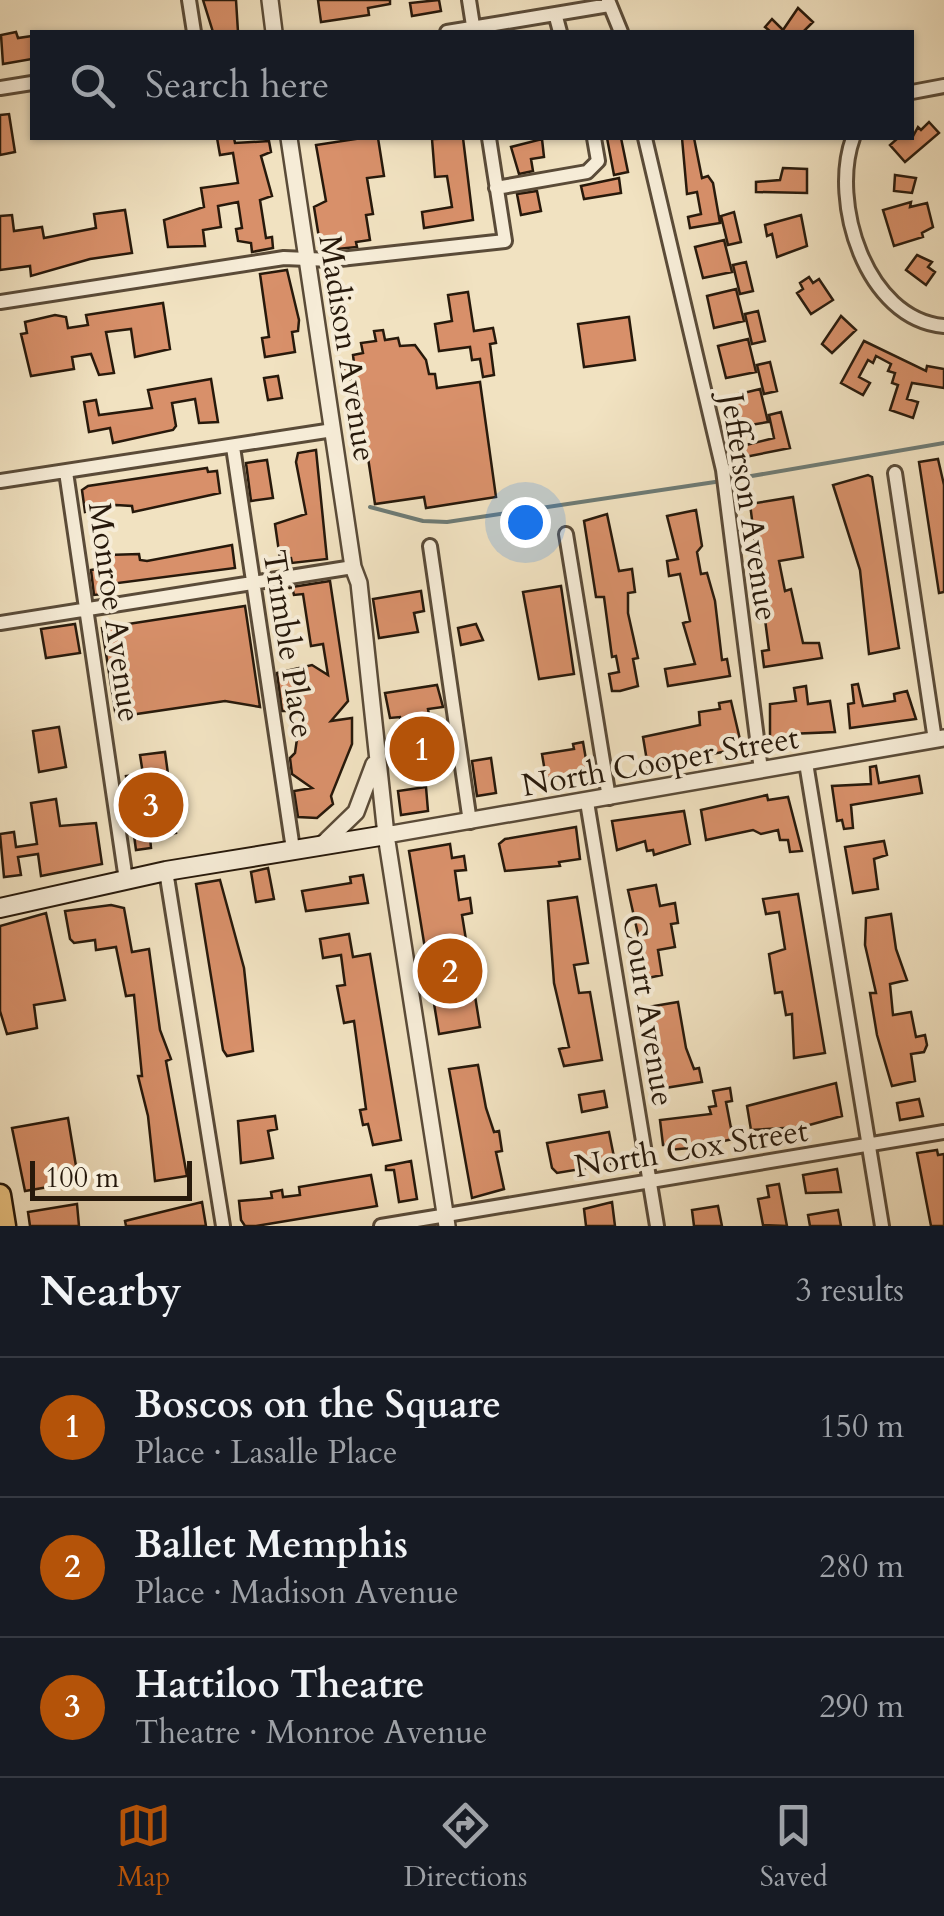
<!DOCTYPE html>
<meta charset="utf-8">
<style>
body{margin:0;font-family:Cardo,serif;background:#242831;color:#f1f3f6}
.scale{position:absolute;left:30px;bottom:25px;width:162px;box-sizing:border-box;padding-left:10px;border:5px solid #27190b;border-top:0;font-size:28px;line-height:35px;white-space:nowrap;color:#27190b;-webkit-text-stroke:8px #f6ecd7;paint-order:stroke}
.you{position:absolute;left:525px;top:522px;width:35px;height:35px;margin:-25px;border:8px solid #fff;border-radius:50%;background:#1a73e8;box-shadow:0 0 0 15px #1a73e833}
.badge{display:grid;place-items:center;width:65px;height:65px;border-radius:50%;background:#b45309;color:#fff;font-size:32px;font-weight:700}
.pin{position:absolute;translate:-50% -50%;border:5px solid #fff;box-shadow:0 2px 10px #0006}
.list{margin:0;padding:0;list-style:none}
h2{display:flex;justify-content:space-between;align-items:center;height:130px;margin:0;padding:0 40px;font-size:42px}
h2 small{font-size:32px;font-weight:400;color:#9ea1a6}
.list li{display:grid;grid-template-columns:65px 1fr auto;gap:30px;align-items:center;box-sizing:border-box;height:140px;padding:0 40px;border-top:2px solid #363941}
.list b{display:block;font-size:38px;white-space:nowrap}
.list p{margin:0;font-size:32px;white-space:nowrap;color:#9ea1a6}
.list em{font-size:32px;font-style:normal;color:#9ea1a6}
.icon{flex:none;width:55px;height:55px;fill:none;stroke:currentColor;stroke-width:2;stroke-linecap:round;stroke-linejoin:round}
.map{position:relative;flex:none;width:944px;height:1226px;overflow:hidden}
.search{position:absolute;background:#171b24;box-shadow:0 2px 8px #0004;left:30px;right:30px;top:30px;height:110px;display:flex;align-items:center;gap:25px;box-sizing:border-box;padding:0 35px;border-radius:0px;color:#9ea1a6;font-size:38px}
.sheet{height:550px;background:#171b24}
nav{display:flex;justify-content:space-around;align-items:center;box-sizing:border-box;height:140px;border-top:2px solid #363941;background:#171b24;font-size:28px;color:#9ea1a6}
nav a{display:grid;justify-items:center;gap:5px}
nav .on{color:#b45309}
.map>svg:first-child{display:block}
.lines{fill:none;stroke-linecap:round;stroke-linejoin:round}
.stream{stroke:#6e7b75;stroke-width:4}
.building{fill:#d8906a;stroke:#27190b;stroke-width:2.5}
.minor-casing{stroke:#5a4b38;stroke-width:18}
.tertiary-casing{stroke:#5a4b38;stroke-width:20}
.secondary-casing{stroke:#27190b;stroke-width:22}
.primary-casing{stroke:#27190b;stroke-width:25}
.minor{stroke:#f6ecd7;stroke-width:12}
.tertiary{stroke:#f6ecd7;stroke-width:15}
.secondary{stroke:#f6ecd7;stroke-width:18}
.primary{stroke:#e8c180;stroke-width:20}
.labels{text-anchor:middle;stroke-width:8;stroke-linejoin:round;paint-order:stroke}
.street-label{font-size:32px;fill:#27190b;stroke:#f6ecd7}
</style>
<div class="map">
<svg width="944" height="1226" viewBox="0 0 944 1226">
<rect width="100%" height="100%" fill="#f1e2c1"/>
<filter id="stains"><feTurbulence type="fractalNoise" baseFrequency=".002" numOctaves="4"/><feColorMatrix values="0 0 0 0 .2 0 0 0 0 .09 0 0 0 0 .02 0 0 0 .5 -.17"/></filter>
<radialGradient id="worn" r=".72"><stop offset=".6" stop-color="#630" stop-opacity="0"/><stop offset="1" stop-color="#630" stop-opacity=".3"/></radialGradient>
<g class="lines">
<!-- stream -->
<path class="stream" d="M734 479 944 443
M370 507 423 521 447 522 715 482"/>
</g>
<!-- building -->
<path class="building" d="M203 0H236L238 32H213Z
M318 0H390V4L368 8 369 15 321 22Z
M439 0 441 11 412 16 410 3Z
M798 8 813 22 803 32H771L765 27 772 19 783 30Z
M16 32 18 38 32 36V59L3 64 1 35Z
M9 114 15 152 0 155V115Z
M929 122 939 133 905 162 890 145 898 138H912L918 127 921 130Z
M217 138H234L235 143 269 141 271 152 261 156 272 196 260 200 266 238 272 237 273 248 252 252 251 243 238 241 236 229 242 228 238 202 218 206 221 227 203 230 205 246 168 247 164 220 204 207 201 188 238 183 233 153 220 155Z
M362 138H378L384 176 367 178 373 214 366 215 370 240 356 242 357 247 327 250 320 244 314 207 326 201 316 145Z
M463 138 473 220 424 228 422 212 452 207 447 176 435 177 432 139Z
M607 138H621L628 172 614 175Z
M682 138H694L702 178 708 176 713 183 720 223 690 228 688 217 701 214 697 192 687 194Z
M542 139 544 157 531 159 533 171 519 174 511 147Z
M783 168 807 169V193L756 192V182L780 180Z
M895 175 916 178 912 193 894 191Z
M619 178 621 193 584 199 581 186Z
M537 191 541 211 521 215 517 194Z
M911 202 910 207 927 203 933 227 922 233 923 237 894 246 883 210Z
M125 210 132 253 90 259 31 276 30 266 0 270V216L12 215 14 231 42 227 44 238 96 228 94 214Z
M734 212 741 242 728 245 721 216Z
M801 215 807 246 777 257 772 234 767 236 765 225Z
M724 240 732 272 703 278 695 247Z
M917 255 932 262 928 267 935 272 926 285 906 270Z
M746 262 753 291 740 294 733 265Z
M287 270 299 320 298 331 292 332 295 352 265 357 262 338 269 337 260 274Z
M809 277 813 283 819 279 833 300 811 314 797 293 803 289 800 283Z
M736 289 744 321 714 328 707 296Z
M468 292 474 331 493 328 496 343 490 344 494 375 483 377 480 359 472 360 470 347 439 351 435 324 452 321 448 295Z
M163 303 170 349 135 357 131 329 106 332 114 373 99 375 91 354 72 357 74 369 31 376 21 334 27 333 25 322 55 315 66 317 68 328 88 325 86 315Z
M758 311 765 341 752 344 745 314Z
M841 316 856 330 832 353 822 344Z
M629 317 635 360 584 367 578 324Z
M383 330 385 340 398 338 400 346 415 345 426 360 429 374H435L437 388 480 382 496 497 426 508 424 497 375 504 356 378 345 380 343 364 354 363 353 355 363 353 361 343 376 341 374 331Z
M748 339 756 372 726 378 718 346Z
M864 341 926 371 927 366 944 369V388L912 383 907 399 918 402 913 418 890 410 898 385 892 383 895 373 888 371 891 364 876 356 873 363 868 360 859 377 870 383 863 395 841 383Z
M770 362 777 391 764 394 757 365Z
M278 376 282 398 268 400 264 378Z
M211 379 218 422 199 423 195 399 172 403 176 426 173 430 113 443 110 428 89 432 84 402 96 400 99 415 152 408 148 390Z
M760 389 768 422 738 427 731 396Z
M781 412 790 448 745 457 742 446 774 438 769 415Z
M316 450 327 559 292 563 291 558 280 559 275 524 306 514 296 462 298 453Z
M938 459 944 485V592L939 593 919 462Z
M267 460 273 498 251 501 246 463Z
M207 468 208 472 217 471 220 493 133 512 132 506 116 505 85 512 82 490 88 486Z
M868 475 872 477 899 648 869 654 860 570 833 485Z
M793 497 803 557 779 561 785 591 791 589 803 643H819L822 658 764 667 762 651 769 650 750 504Z
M696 510 702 546 697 552 701 574 707 573 715 601 722 660 727 659 730 676 668 686 665 669 695 664 683 623 690 621 680 574 669 576 667 561 678 559 667 516Z
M607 514 619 571 632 569 635 592 628 593V613L638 658 633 659 638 686 620 691H612L609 674 619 672 616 656 612 657 604 597H596L584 521Z
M232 545 235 568 102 585 104 594 94 595 91 570 102 568 100 559 107 555 139 554 140 560 147 561Z
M330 581 348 701 331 721 352 718V744L331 796 333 804 317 818 298 817 294 791 312 788 292 774 290 758 295 753 301 711H282L277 673 312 665 328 675 323 644 311 646 303 594 294 595 292 587Z
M561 586 574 674 539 679 523 592Z
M421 591 424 611 414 613 418 632 379 638 373 599Z
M245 606 260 707 225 701 116 717 102 628Z
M75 624 80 653 46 658 41 629Z
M476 624 483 640 461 645 458 628Z
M858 684 863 706 895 701 894 694 907 691 916 719 850 728 848 704 854 703 852 685Z
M437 685 443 707 428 709 433 737 447 735 450 754 442 756 443 765 396 772 391 743 405 741 400 717 390 718 385 693Z
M806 686 808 704 830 701 835 732 789 734 790 739 770 741V704L796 701 794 688Z
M731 701 742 748 648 767 643 737 700 725 699 712 720 709 719 703Z
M59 727 66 767 39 772 33 731Z
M583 742 588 771 546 778 542 754 574 749 573 744Z
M165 752 176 833 150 837 151 848 136 850 126 776 143 774 140 755Z
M491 758 496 793 477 796 472 761Z
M876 766 879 783 919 776 922 793 851 805 853 828 844 829 842 820 837 821 832 786 871 784 870 767Z
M426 787 428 811 401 815 398 791Z
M767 795 768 800 788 797 802 851 790 852 788 840H780L778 830 761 834 753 830 706 840 701 810Z
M56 799 60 826 96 823 102 864 41 876 38 854 18 857 21 875 4 877 0 834 14 832 16 847 37 844 31 803Z
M684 811 690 844 654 855 653 850 647 851 645 841 617 850 612 821Z
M576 827 580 859 559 862 560 866 505 871 499 844 505 839Z
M884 841 887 855 874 859 878 889 853 893 845 847Z
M450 844 452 858 464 856 466 870 455 871 459 900 470 898 472 913 462 915 480 1027 439 1034 409 851Z
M268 868 274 899 256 902 251 872Z
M363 875 368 903 306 911 302 891 351 883 350 877Z
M220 880 244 968 253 1051 227 1056 223 1050 196 884Z
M656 885 660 906 675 903 678 923 671 924 675 947 658 950 662 975 648 978 628 890Z
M798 894 825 1053 794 1058 792 1014 786 1015 782 992 775 993 769 954 785 949 779 912 766 914 763 899Z
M577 897 588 963 574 965 579 993 590 992 602 1060 564 1066 559 1049 569 1047 554 983 548 901Z
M111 905 124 908 132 952 149 949 160 1030 171 1059 166 1061 187 1176 155 1181 148 1116 138 1076H142L134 995 126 996 116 947 96 950 95 940 74 943 70 939 65 911Z
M46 913 65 1000 34 1005 37 1028 7 1034 0 1011V926Z
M891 914 896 949 907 980 890 984 893 1015 911 1012 916 1037 925 1035 927 1045 924 1052 911 1054 915 1081 892 1086 877 1035 870 993H876L865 945 866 918Z
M349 934 353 957 370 954 401 1140 373 1145 368 1124 363 1125 360 1110 366 1109 354 1021 344 1023 337 986 345 985 341 955 323 958 320 939Z
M678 1002 686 1048 694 1069 699 1068 702 1082 665 1088 648 1007Z
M478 1065 486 1108 494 1132 499 1131 502 1151 496 1152 504 1189 472 1198 449 1069Z
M836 1083 842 1116 802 1127 751 1130 747 1106Z
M730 1088 732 1101 726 1102 731 1128 737 1127 738 1138 690 1148 669 1150 668 1145H663L660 1120 711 1114 709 1107 716 1106 713 1091Z
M604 1091 607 1107 582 1112 579 1095Z
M919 1099 923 1116 900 1120 897 1103Z
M275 1116 277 1129 268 1131 273 1158 241 1163 238 1121Z
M68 1118 77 1172 58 1175 60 1185 25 1191 12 1128Z
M609 1132 614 1157 611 1164 557 1173 552 1168 547 1143Z
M937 1150 938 1155 944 1154V1226H931L917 1153Z
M411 1161 417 1199 399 1202 394 1170H386V1166Z
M837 1169 841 1192 806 1193 803 1175Z
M371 1175 377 1206 256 1226H245L241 1220 239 1201 272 1198 271 1192 282 1190 283 1197 300 1195 299 1187Z
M779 1184 787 1226 763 1225 758 1199 769 1197 767 1186Z
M202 1202 206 1226H126L125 1221Z
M612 1202 615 1226H586L584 1209Z
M77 1204 79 1226H30L28 1212Z
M718 1206 722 1226H694L692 1210Z
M838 1210 841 1226H810L808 1215Z"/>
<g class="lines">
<defs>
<path id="minor" d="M189 0 194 32
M469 0 474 32
M608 0 621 32
M556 17 560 32
M447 32 609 5
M0 88 32 83
M912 92 944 86
M645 138 723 470 761 770
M853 138C830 201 865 319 944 326
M496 188 587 172 598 161 594 138
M0 302 284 258 331 260 505 241 489 138
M233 447 293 849
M66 472 126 880
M895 473 935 740
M0 481 333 430
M566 534 609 798
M430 546 470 822
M0 623 353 567
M806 763 882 1226
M587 802 657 1226
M166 871 223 1226
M381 1226 944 1132"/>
<path id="tertiary" d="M270 0 274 32
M289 138 353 567 359 583 386 835 447 1226
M386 835 944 738
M323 844 356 812 374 764"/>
<path id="secondary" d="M0 908 166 871 386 835"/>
<path id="primary" d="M0 1195 5 1226"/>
</defs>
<!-- minor casing -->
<use href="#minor" class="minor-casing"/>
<!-- tertiary casing -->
<use href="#tertiary" class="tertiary-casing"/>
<!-- secondary casing -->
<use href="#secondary" class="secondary-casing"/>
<!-- primary casing -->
<use href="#primary" class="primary-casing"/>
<!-- minor -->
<use href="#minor" class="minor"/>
<!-- tertiary -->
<use href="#tertiary" class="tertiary"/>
<!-- secondary -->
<use href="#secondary" class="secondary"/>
<!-- primary -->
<use href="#primary" class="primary"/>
</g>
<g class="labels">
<!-- street labels -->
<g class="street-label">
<text transform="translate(348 348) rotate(81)" y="11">Madison Avenue</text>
<text transform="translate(750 507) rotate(81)" y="11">Jefferson Avenue</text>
<text transform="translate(115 612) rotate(82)" y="11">Monroe Avenue</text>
<text transform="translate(289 644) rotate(81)" y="11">Trimble Place</text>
<text transform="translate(660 761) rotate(-10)" y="11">North Cooper Street</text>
<text transform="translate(649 1010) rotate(81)" y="11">Court Avenue</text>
<text transform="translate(691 1148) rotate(-9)" y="11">North Cox Street</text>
</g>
</g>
<rect width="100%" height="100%" filter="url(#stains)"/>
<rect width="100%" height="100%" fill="url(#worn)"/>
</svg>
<div class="scale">100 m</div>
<div class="you"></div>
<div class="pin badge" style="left:422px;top:749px">1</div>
<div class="pin badge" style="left:450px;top:971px">2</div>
<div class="pin badge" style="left:151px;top:805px">3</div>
<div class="search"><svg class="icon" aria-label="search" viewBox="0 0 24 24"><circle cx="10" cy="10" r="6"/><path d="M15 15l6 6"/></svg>Search here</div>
</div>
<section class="sheet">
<h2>Nearby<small>3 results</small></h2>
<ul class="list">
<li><span class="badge">1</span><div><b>Boscos on the Square</b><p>Place · Lasalle Place</p></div><em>150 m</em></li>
<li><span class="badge">2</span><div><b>Ballet Memphis</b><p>Place · Madison Avenue</p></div><em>280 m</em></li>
<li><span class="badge">3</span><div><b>Hattiloo Theatre</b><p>Theatre · Monroe Avenue</p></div><em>290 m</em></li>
</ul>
</section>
<nav>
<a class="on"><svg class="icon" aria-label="map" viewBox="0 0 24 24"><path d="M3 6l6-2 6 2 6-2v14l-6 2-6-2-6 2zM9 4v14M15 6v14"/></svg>Map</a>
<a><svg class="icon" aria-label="directions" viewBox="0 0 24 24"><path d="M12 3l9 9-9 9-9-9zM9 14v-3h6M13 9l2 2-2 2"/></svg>Directions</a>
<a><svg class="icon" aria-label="saved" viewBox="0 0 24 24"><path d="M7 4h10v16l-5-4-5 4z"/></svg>Saved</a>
</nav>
